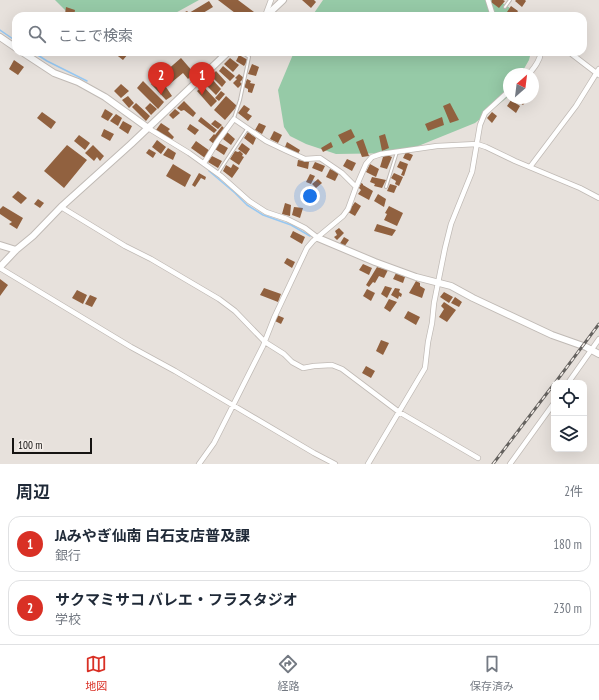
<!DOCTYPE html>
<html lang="ja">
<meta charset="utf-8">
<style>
body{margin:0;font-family:"PT Sans Narrow","Noto Sans JP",sans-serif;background:#f6f6f7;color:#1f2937}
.controls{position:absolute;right:12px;bottom:12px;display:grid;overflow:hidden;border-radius:8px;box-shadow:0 4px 16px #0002}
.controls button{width:36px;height:36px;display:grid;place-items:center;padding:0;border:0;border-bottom:1px solid #e0e1e3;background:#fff;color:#1f2937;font:20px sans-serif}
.compass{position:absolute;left:503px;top:68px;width:36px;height:36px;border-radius:50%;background:#fff;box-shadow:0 4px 16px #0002;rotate:28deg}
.scale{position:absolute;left:12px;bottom:10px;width:80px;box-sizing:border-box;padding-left:4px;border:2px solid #151311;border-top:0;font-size:11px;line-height:14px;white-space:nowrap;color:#151311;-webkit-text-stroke:3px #f4eee9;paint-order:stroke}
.you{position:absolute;left:310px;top:196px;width:14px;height:14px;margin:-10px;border:3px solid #fff;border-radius:50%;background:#1a73e8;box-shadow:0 0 0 6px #1a73e833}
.badge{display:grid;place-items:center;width:26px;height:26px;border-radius:50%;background:#d93025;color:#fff;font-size:13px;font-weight:700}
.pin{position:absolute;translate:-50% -33px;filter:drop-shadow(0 1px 2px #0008)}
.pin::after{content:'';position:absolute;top:21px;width:14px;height:12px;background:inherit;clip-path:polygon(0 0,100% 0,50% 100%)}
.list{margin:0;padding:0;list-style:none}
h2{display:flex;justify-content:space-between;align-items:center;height:52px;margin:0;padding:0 16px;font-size:17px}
h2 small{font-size:13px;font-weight:400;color:#747a83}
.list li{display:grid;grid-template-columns:26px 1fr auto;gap:12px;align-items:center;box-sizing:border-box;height:56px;margin:0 8px 8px;padding:0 8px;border:1px solid #e0e1e3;border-radius:12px}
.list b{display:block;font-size:15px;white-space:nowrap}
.list p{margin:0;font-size:13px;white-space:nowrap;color:#747a83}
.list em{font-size:13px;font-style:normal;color:#747a83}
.icon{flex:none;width:22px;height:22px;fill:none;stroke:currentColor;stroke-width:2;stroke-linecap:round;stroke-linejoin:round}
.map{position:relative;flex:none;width:599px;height:464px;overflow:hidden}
.search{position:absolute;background:#fff;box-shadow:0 4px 16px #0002;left:12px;right:12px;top:12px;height:44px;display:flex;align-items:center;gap:10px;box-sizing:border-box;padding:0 14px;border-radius:12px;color:#747a83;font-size:15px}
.sheet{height:180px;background:#fff}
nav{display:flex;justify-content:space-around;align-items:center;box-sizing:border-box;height:56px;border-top:1px solid #e0e1e3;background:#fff;font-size:11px;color:#747a83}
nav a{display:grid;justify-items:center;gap:2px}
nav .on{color:#d93025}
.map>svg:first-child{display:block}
.green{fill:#96caa7}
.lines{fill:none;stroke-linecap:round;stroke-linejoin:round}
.stream{stroke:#97c8f2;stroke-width:1.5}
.building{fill:#91613f}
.lane-casing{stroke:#c0bab5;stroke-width:4}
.street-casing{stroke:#c0bab5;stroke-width:6}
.secondary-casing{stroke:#c0bab5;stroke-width:8}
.lane{stroke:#fff;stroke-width:2}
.street{stroke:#fff;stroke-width:4.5}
.secondary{stroke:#fff;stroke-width:6}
.rail-casing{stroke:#65625f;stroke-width:3}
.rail{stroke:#f4eee9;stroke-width:1.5;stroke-dasharray:4.5;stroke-linecap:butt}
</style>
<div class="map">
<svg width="599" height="464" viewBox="0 0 599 464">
<rect width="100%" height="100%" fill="#e7e1dc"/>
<!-- green -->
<path class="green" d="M55 0H199L170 16H71Z
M323 0H498L522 16H312Z
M294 52H531L529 60 521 74H509V95L508 97 475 123 401 153 336 154 306 144 290 136 284 127 278 90Z"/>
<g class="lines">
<!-- stream -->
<path class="stream" d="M0 30 16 41
M33 52 47 61 87 81
M209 171 235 193 247 205 263 215 291 225 310 236"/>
</g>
<!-- building -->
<path class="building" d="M218 0H238L254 12 251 16H239Z
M302 0H314L316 2 311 8Z
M492 0H503L505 1 499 8 491 2Z
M516 0H525L526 1 522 7 515 1Z
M209 1 213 7 198 16H185L183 13 187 11 189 13Z
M511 6 518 11 515 16H513L507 12Z
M66 7 75 10 74 16 65 14Z
M115 52H125L128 54 123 60 114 53Z
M239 55 248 60 244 66 236 61Z
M181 58 194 73 188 79 183 73 166 87 172 96 166 100 151 84Z
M230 58 239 65 233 72 224 64Z
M14 60 24 67 18 75 9 69Z
M252 64 259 67 256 76 248 74Z
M223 66 235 76 230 81 219 71Z
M216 71 226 82 222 87 211 76Z
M239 74 244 78 240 82 242 84 238 88 233 83 237 79 235 78Z
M211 78 221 89 216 95 205 84Z
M247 79 251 81 250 83 255 84 252 93 248 92V89L244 87Z
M143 81 164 102 158 109 137 88Z
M121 84 129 91 121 98 114 91Z
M203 86 217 101 211 107 197 91Z
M221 91 225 94 219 101 215 98Z
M128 96 134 103 129 108 122 100Z
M226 96 237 106 225 120 214 110Z
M513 98H527L528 99 523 105Z
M511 100 520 106 516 113 507 106Z
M184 101 196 113 193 117 184 110 181 111 177 108Z
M136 103 150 116 146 121 132 107Z
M150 103 157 109 151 115 145 108Z
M450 103 459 120 450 123 443 106Z
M244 105 250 109 247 113 252 116 248 121 238 113Z
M105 109 113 114 108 121 101 117Z
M175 109 180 113 173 119 169 115Z
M42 112 56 122 51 129 37 118Z
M492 112 497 116 492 123 487 118Z
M116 114 122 118 118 126 110 121Z
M201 117 217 130 214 133 198 121Z
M442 117 444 125 428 131 425 124Z
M215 120 222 125 218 129 211 124Z
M123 121 132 126 128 134 119 128Z
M161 123 170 129 168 131 174 137 171 141 156 130Z
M259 123 266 126 262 134 255 130Z
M190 124 199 130 195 135 187 129Z
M222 126 225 129 214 144 209 140 214 134 215 135Z
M104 129 114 134 110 141 101 136Z
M351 129 355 137 343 144 338 135Z
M274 131 282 135 278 143 270 139Z
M227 132 235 139 231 145 223 139Z
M248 132 256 138 253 145 244 138Z
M385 134 389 148 382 151 379 136Z
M79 135 90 143 85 150 74 141Z
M363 139 369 156 362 157 356 142Z
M157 140 166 147 161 154 152 147Z
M196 141 210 151 205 158 191 148Z
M287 142 300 150 298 154 285 147Z
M331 142 333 147 323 152 321 148Z
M219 143 228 148 224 155 215 149Z
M242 143 250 149 246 155 238 149Z
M67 145 87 160 64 188 44 171Z
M93 145 104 156 100 161 97 157 94 161 85 153Z
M168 148 176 153 173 160 163 155Z
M149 149 156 153 153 158 146 153Z
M235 151 238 152 240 151 243 154 242 156 244 157 239 165 230 159Z
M406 152 413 155 410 161 403 158Z
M387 155 392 157 387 169 380 167 383 157Z
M212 156 222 161 218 168 208 162Z
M347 159 356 163 352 171 343 166Z
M298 160 309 162 308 169 297 166Z
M400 161 408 164 404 176 401 175 403 170 397 167Z
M315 162 325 166 322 172 312 168Z
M173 164 191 175 185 187 166 176Z
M233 164 239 168 232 178 223 171 226 165 231 168Z
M370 164 379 169 376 177 366 172Z
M330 169 339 173 335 181 326 177Z
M199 173 206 177 205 180 201 178 195 187 192 185Z
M394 173 403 177 399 186 395 184 396 181 391 178Z
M310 174 315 176 311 184 306 182Z
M372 177 386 180 382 188 374 186 375 184 370 182Z
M318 179 322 183 316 188 312 184Z
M361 183 363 184V185L373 191 369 200 358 194 361 190 359 188Z
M390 184 397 186 394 193 387 191Z
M18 191 27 198 21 204 12 197Z
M378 194 386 199 384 207 374 201Z
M38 199 44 203 40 208 34 204Z
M355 202 361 206 355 216 348 212Z
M285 203 291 205 290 216 282 214Z
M3 206 23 218 17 229 9 224 12 222 0 214V209Z
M389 206 403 213 397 226 384 220 387 214 385 213Z
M294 207 303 208 300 218 292 215Z
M377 224 396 230 392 236 374 231Z
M339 228 344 233 337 240 334 237 337 235 335 231Z
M293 231 305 237 302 244 290 237Z
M344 237 349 240 344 247 339 245Z
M287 258 295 262 292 268 284 263Z
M363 264 372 268 369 275 359 270Z
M377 267 388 270 384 278 379 276 375 283 373 282 369 287 366 285Z
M396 273 405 277 403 283 393 279Z
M0 279 8 285 0 296Z
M416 281 420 283V286L425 289 422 298 409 293Z
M385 286 392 288 387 298 381 294Z
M264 288 281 294 278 302 260 295Z
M395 288 400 289 399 292 402 294 401 297 399 296 398 299 391 295Z
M367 289 375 293 371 301 363 296Z
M77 290 87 295 83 304 72 298Z
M444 292 453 297 449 303 440 297Z
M90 295 97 298 92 307 85 304Z
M455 297 462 302 459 307 451 303Z
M389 299 397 302 390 312 384 308Z
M444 302 456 310 447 322 439 317 444 309 441 306Z
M408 311 420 317 416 325 404 318Z
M277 315 284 318 281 324 275 321Z
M381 340 389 343 383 355 376 351Z
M366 366 375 371 371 378 362 373Z"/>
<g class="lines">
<defs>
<path id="lane" d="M505 7 510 0
M234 118 240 100 249 57 242 52
M218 173 247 129
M386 187 397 152"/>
<path id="street" d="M488 0 493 16
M265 16 271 0
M569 52 599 75
M529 74C534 68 540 61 541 52
M148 128 189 153 221 176 249 201 266 212 287 219 305 228 318 238
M204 163 217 142 234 119 266 141 287 151 305 159 320 158 342 173 356 187
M530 167 576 106 599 69
M61 207 125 246 151 259 219 299 235 311 265 342 284 354 292 362 303 368 314 366 332 365 342 369 399 412 478 458
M0 268 131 347 175 371 314 453 335 464
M568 383 599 339
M199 464 214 443 263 346 274 318 307 248 313 241 343 216 348 209 356 187 366 164 372 157 381 154 437 146 477 144 486 147 515 161 580 188 599 198
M368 464 425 368 428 342 432 323 434 303 445 248 451 224 472 172 480 125 485 113 509 91
M510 464 554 403"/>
<path id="secondary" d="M266 16 283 0
M0 37 16 48
M22 52 54 73 78 82 105 97 148 128
M318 238 375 262 416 277 451 286 473 298 552 335 586 347 599 354
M0 245 16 250
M0 267 16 250 33 236 61 207 131 144 228 52"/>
</defs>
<!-- lane casing -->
<use href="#lane" class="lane-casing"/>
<!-- street casing -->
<use href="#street" class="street-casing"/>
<!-- secondary casing -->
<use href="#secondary" class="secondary-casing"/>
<!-- lane -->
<use href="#lane" class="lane"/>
<!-- street -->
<use href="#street" class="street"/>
<!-- secondary -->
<use href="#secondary" class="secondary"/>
<defs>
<path id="rail" d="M555 383 599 324
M493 464 554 384"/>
</defs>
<!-- rail casing -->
<use href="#rail" class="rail-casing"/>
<!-- rail -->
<use href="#rail" class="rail"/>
</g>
</svg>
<div class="controls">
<button><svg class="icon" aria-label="locate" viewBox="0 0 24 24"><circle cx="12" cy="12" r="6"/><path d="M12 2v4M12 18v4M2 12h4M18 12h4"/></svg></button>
<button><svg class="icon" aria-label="layers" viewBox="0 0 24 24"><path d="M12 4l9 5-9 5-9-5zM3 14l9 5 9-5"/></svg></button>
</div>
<svg class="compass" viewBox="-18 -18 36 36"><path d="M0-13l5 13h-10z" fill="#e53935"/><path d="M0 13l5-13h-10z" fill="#747a83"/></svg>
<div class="scale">100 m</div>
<div class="you"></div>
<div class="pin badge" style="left:202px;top:95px">1</div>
<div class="pin badge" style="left:161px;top:95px">2</div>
<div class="search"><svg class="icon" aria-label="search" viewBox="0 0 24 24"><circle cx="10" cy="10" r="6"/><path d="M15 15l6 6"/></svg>ここで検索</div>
</div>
<section class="sheet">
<h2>周辺<small>2件</small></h2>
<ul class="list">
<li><span class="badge">1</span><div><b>JAみやぎ仙南 白石支店普及課</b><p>銀行</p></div><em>180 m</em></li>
<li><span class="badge">2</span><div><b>サクマミサコ バレエ・フラスタジオ</b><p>学校</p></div><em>230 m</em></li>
</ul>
</section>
<nav>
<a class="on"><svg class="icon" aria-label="map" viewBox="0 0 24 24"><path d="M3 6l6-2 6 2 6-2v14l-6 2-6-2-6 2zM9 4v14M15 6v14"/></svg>地図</a>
<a><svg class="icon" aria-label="directions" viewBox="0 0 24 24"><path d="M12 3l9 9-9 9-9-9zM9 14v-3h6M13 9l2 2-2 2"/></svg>経路</a>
<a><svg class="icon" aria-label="saved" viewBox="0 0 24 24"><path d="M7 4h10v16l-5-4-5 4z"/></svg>保存済み</a>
</nav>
